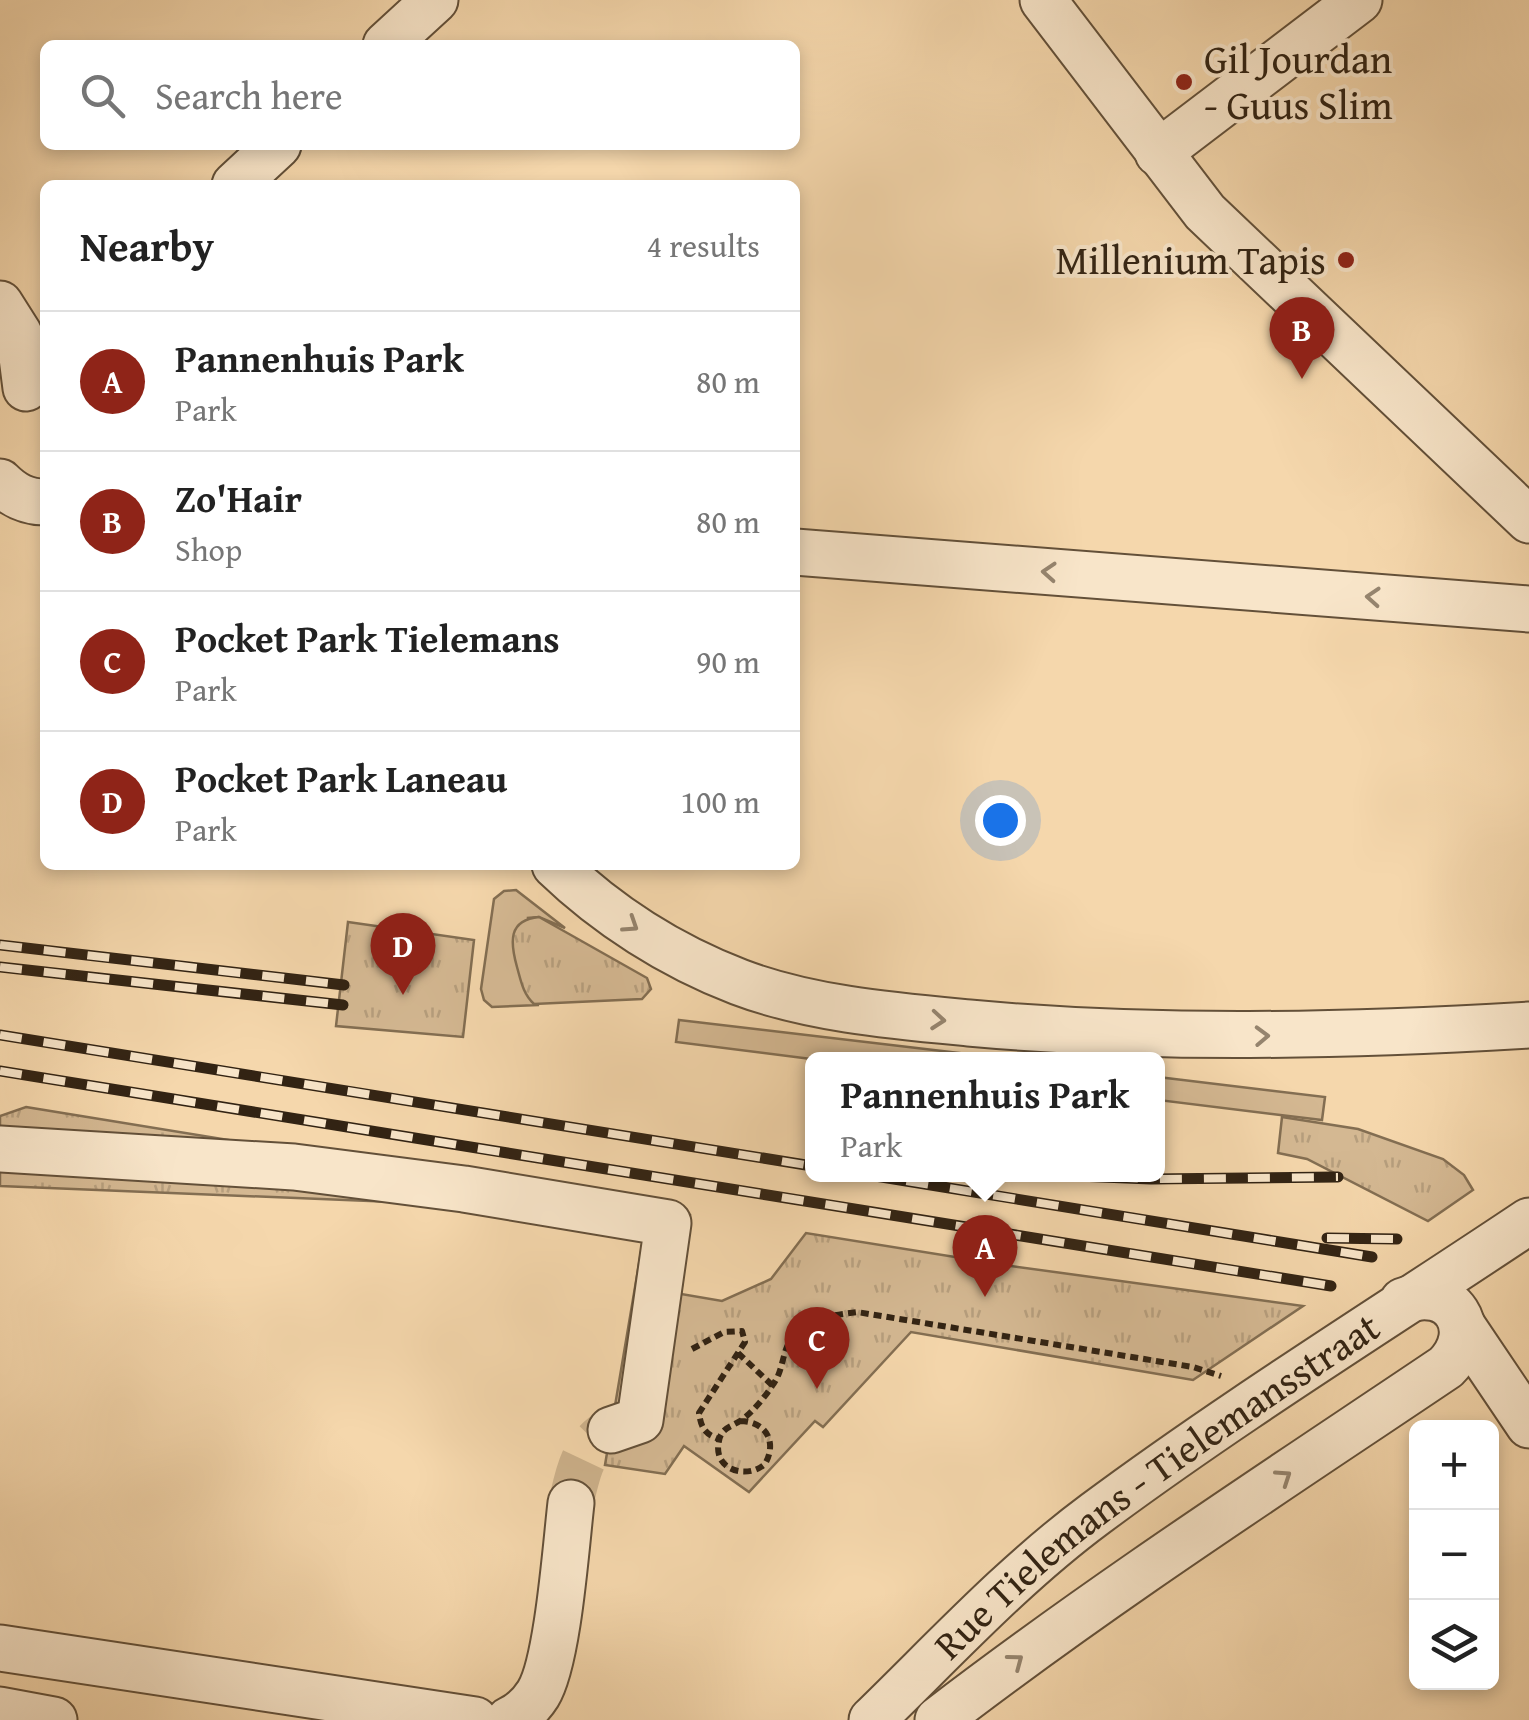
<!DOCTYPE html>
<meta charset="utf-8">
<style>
body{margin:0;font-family:"Gentium Book Plus",serif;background:#f6f6f6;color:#222}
.controls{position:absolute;right:30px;bottom:30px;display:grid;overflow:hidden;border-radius:15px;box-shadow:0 5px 15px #0003}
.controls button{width:90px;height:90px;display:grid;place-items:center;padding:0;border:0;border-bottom:2px solid #e0e0e0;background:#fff;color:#222;font:50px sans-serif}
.you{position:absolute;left:1000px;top:820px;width:35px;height:35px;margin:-25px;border:8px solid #fff;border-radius:50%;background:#1a73e8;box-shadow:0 0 0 15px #1a73e833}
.badge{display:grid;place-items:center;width:65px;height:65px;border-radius:50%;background:#8f2418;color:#fff;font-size:32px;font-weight:700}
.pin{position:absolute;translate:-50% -82px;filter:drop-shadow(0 2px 5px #0008)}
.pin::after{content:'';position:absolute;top:52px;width:35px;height:30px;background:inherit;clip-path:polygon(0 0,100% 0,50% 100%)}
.popup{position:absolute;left:805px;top:1052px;width:360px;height:130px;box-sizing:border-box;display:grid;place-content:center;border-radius:15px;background:#fff;filter:drop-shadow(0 2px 8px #0005);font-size:32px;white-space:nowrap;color:#767676}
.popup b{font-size:38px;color:#222}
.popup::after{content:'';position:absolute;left:50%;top:100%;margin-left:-20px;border:20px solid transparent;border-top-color:#fff}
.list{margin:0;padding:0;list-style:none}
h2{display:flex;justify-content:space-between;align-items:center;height:130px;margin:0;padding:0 40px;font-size:42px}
h2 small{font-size:32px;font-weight:400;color:#767676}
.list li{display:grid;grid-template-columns:65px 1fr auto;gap:30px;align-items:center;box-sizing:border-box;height:140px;padding:0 40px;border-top:2px solid #e0e0e0}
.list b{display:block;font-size:38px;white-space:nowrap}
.list p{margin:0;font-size:32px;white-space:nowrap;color:#767676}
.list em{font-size:32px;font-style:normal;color:#767676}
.icon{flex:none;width:55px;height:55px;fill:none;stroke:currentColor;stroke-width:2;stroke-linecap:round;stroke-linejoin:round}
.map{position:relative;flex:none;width:1529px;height:1720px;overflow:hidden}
.search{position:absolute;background:#fff;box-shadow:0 5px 15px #0003;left:40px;top:40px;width:760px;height:110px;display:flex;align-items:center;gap:25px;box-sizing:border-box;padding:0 35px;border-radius:15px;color:#767676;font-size:38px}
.panel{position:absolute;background:#fff;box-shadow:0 5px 15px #0003;left:40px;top:180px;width:760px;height:690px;border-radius:15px}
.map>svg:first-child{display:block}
.green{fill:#d4b892;stroke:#836e52;stroke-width:2.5}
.park{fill:url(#park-tufts);stroke:#836e52;stroke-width:2.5}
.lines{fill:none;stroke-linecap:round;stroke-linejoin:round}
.minor-tunnel{stroke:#ceb38d;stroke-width:45;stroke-dasharray:45 22;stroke-linecap:butt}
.minor-casing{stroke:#635039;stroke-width:49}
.path{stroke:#322313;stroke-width:6;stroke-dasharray:8 5;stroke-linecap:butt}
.minor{stroke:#f8e5c9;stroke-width:45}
.rail-casing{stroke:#322313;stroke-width:11}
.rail{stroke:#f8e5c9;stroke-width:8;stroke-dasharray:22;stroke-linecap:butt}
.oneway{stroke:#95846e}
.poi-dot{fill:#8f2418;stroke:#f8e5c9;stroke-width:4}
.labels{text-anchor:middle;stroke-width:8;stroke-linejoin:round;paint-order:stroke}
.poi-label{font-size:40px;fill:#322313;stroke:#f8e5c9;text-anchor:start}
.street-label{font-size:40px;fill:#322313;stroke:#f8e5c9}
</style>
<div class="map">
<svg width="1529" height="1720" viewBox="0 0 1529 1720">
<defs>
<pattern id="park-tufts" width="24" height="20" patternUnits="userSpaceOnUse" patternTransform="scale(2.5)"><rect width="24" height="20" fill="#d4b892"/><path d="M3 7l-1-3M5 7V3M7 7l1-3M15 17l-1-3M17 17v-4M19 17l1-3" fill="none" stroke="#b69e7d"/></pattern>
</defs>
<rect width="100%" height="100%" fill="#f5d7ac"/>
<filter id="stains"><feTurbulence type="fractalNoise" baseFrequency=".002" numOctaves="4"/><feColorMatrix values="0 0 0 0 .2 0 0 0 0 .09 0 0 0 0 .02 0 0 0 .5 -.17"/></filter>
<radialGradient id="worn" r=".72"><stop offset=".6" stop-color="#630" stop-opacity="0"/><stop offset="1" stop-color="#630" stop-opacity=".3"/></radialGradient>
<!-- green -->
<path class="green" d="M516 890 565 928 539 917 528 918 534 1004 539 1005 492 1007 484 1000 481 989 494 899 504 891Z
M679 1020 1010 1059 819 1060 676 1042Z
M1158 1077 1325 1097 1322 1120 1158 1100Z"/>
<!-- park -->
<path class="park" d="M539 917 647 978 651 989 642 999 534 1004C523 994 521 981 517 967 510 942 508 920 539 917Z
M348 922 474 940 463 1037 336 1026Z
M26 1107 690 1215 681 1294 722 1301 771 1279 806 1233 1011 1266 1303 1306 1193 1380 911 1332 823 1427 815 1421 749 1492 684 1446 665 1474 605 1465 644 1234 467 1205 0 1186V1116Z
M1282 1117 1358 1129 1443 1159 1464 1175 1473 1190 1428 1221 1307 1159 1278 1153Z"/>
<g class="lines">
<!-- minor-tunnel -->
<path class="minor-tunnel" d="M571 1503C578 1472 582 1447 611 1430"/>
<defs>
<g id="minor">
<path d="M1043 0 1205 212 1529 520"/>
<path d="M386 45 435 0"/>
<path d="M1158 153 1359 0"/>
<path d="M235 185 278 145"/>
<path d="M0 304 19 334 26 388"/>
<path d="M0 482C13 495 26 502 45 502"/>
<path d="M795 552 1529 609"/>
<path d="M555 865C607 915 671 956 739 982 810 1009 894 1016 969 1023 1157 1040 1341 1036 1529 1025"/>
<path d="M0 1149 294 1167 464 1189 668 1223 640 1420 611 1430"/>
<path d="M1463 1327 1529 1425"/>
<path d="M0 1648 475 1720"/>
<path d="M0 1710 54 1720"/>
<path d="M509 1720C520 1715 531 1705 538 1694 558 1662 566 1545 571 1503"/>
<path id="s1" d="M872 1720C944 1650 1014 1574 1095 1514 1235 1410 1384 1318 1529 1221"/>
<path d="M938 1720C1102 1594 1275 1482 1446 1367 1483 1330 1452 1282 1403 1301"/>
</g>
</defs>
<!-- minor casing -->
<use href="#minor" class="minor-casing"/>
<!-- path -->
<path class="path" d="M692 1349 724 1332 742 1331 745 1342 699 1413C701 1428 705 1434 719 1439
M738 1353 773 1386
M740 1421C765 1421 778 1441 765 1464 747 1480 712 1470 719 1441 721 1428 731 1427 740 1421 751 1414 765 1397 772 1386 786 1368 780 1347 798 1331 815 1316 837 1315 857 1312L1193 1367 1221 1376"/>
<!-- minor -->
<use href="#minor" class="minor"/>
<defs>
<path id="rail" d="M0 945 344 985
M0 967 343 1005
M0 1035 812 1166
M0 1071 1331 1286
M863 1174 1372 1257
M1028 1174 1151 1179 1338 1177
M1327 1238 1397 1239"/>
</defs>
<!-- rail casing -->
<use href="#rail" class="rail-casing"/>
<!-- rail -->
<use href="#rail" class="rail"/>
</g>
<!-- one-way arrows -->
<defs><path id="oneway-chevron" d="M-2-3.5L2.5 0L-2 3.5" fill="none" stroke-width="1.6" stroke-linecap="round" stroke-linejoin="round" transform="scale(2.5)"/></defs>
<g class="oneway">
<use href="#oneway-chevron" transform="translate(1049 572) rotate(-176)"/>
<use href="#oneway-chevron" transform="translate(1373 597) rotate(-176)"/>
<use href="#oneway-chevron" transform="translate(631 925) rotate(33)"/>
<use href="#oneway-chevron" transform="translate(938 1020) rotate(5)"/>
<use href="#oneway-chevron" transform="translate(1262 1036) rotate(-2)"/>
<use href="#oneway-chevron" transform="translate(1284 1477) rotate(-34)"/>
<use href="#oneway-chevron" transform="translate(1016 1661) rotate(-37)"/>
</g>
<!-- markers -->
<g class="poi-dot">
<circle cx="1184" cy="82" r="10"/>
<circle cx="1346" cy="260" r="10"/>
</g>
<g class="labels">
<!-- poi labels -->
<g class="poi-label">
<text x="1204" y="73">Gil Jourdan<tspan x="1204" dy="46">- Guus Slim</tspan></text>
<text x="1326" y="274" text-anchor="end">Millenium Tapis</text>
</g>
<!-- street labels -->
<g class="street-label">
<text dy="14" stroke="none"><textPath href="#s1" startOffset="370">Rue Tielemans - Tielemansstraat</textPath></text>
</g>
</g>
<rect width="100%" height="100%" filter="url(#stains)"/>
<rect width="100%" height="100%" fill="url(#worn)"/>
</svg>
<div class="controls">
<button>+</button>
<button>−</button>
<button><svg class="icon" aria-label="layers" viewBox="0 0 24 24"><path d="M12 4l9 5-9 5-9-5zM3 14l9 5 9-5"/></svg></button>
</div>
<div class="you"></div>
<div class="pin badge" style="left:985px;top:1297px">A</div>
<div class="popup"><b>Pannenhuis Park</b>Park</div>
<div class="pin badge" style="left:1302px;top:379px">B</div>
<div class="pin badge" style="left:817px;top:1389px">C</div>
<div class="pin badge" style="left:403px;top:995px">D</div>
<div class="search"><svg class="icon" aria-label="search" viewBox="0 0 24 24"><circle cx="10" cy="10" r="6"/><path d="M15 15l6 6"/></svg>Search here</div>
<section class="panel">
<h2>Nearby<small>4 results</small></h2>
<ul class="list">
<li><span class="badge">A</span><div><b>Pannenhuis Park</b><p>Park</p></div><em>80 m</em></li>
<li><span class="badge">B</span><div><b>Zo'Hair</b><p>Shop</p></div><em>80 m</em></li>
<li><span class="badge">C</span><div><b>Pocket Park Tielemans</b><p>Park</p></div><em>90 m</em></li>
<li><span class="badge">D</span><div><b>Pocket Park Laneau</b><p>Park</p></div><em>100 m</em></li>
</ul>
</section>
</div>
